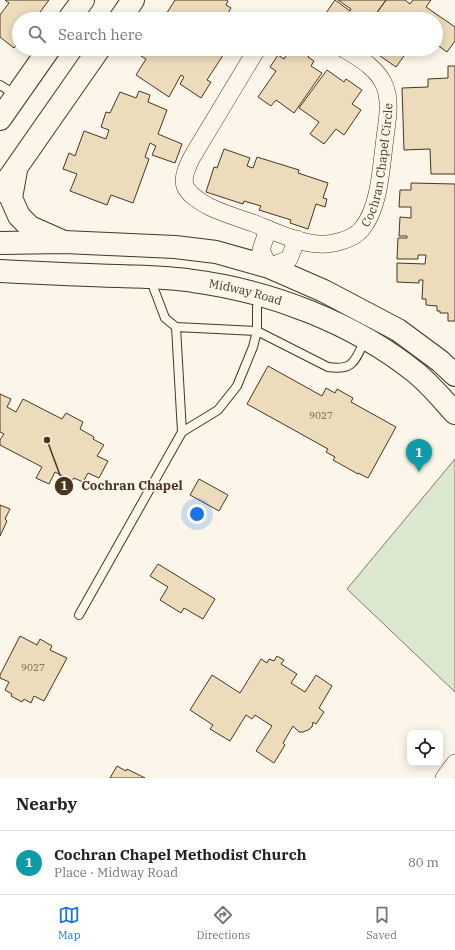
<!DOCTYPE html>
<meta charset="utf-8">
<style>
body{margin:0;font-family:"IBM Plex Serif",serif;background:#f6f6f6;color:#222}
.controls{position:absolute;right:12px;bottom:12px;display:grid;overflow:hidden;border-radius:8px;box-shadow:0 2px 10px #0003}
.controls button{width:36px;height:36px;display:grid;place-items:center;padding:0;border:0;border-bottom:1px solid #e0e0e0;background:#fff;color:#222;font:20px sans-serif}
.you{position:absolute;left:197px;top:514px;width:14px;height:14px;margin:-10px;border:3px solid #fff;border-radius:50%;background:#1a73e8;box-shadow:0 0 0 6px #1a73e833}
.badge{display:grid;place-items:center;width:26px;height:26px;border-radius:50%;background:#1a73e8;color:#fff;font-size:13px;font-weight:700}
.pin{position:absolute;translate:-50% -33px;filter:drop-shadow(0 1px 2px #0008)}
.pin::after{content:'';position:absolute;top:21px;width:14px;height:12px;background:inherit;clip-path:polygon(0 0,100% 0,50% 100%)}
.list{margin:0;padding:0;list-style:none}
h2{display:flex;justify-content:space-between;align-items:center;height:52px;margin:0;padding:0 16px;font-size:17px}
h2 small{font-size:13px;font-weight:400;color:#767676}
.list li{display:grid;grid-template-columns:26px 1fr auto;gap:12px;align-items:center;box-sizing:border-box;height:64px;padding:0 16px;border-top:1px solid #e0e0e0}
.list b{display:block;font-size:15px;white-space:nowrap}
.list p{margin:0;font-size:13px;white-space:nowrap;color:#767676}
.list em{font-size:13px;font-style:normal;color:#767676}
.icon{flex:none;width:22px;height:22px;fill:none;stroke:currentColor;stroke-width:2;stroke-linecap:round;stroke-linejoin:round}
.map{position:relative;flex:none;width:455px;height:778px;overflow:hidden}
.search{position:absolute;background:#fff;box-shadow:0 2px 10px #0003;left:12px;right:12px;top:12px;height:44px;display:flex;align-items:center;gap:10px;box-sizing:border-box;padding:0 14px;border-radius:22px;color:#767676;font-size:15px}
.sheet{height:116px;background:#fff}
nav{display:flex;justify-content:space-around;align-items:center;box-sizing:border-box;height:56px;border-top:1px solid #e0e0e0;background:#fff;font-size:11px;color:#767676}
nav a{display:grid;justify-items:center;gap:2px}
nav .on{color:#1a73e8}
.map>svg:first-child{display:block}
.green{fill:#dce7d0;stroke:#887966}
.building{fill:#ecdcbc;stroke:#4a3520}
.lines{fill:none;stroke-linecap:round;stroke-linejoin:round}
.service-casing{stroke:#4a3520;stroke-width:10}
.minor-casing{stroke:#4a3520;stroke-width:18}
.secondary-casing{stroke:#4a3520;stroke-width:24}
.primary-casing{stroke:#4a3520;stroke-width:24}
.service{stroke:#fbf6e9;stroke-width:8}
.minor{stroke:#fbf6e9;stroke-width:17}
.secondary{stroke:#fbf6e9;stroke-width:22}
.primary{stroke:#fbf6e9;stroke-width:22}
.labels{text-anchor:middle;stroke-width:3;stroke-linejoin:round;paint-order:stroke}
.number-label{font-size:10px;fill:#725f47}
.street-label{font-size:12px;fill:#4a3520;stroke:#fbf6e9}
.leader{fill:none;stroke:#4a3520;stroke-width:1.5}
.callout-dot{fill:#4a3520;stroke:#fbf6e9;stroke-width:1.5}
.mark-label{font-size:12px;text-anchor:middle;font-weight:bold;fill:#fff}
.callout-label{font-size:13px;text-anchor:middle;font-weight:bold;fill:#4a3520;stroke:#fbf6e9;stroke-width:3;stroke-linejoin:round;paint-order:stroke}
</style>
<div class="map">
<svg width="455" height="778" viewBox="0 0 455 778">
<rect width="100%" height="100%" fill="#fbf6e9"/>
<!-- green -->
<path class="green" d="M455 459V692L347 589Z"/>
<!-- building -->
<path class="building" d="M5 0H49L35 19H19V41L14 48 0 37V15L9 3Z
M175 0H226L228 1 226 5 231 8 228 13 236 19H163Z
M335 0 350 11 351 9 338 0H386L373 18 365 12 361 18 362 19H328L324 16Z
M386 0H405L410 4 413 0H431L426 7 455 27V41L447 52 436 44V19H375L373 18Z
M134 49H227L207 80 211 82 201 98 180 84 184 77 181 75 169 97 136 75 146 59 133 51Z
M290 49H306L311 53 308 57 314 61 311 66 322 73 294 113 276 100 271 106 258 97 276 71 270 67 278 55 284 59Z
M370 49H412L411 51 409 49 396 67Z
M448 66H455V174H431L430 149 404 150 402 88 428 87V79L448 78Z
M327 70 344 82 346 79 362 90 352 104 361 110 344 135 336 129 324 144 310 134 319 122 299 108Z
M139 91 150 95 148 102 167 110 158 134 182 144 175 163 152 155 156 146 150 143 145 157 149 159 133 203 111 195 107 205 70 191 77 174 63 169 69 153 75 156 84 131 106 139 109 130 101 127 106 112 110 113 120 92 136 98Z
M224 149 250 158 247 166 253 168 257 157 299 170 298 173 328 183 323 198 327 199 325 207 316 204 308 229 290 223 291 220 259 210 261 206 244 201 243 204 206 192 214 167 217 168Z
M411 183 455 184V321H448V313H440V311H437V306L426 305V299H422L423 280H419V283L397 282V263L425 264 426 255H418V259H397L398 238H407V236H399L400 217 411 218V207H399L400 190H411Z
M268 366 322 396 326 388 335 393 337 389 353 398 351 402 396 427 368 478 358 473V474L333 460 335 457 326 452 328 449 247 404Z
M0 394 11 399 7 407 16 412 23 399 62 419 66 413 83 422 80 429 94 437 93 439 104 445 97 456 108 461 99 478 88 473 83 482 74 478 72 481 55 472 49 484 36 478 42 467 0 445V440L4 434 0 432Z
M199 479 228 495 219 511 190 495Z
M0 505 10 509 5 519 7 521 0 536Z
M158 564 215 599 203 619 184 608 181 613 160 600 168 587 150 576Z
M20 636 37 645 40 639 52 646 50 650 67 658 44 701 34 696 31 703 24 699 22 702 11 696 12 694 5 690 9 682 0 678V675Z
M277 656 284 660 281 664 297 674 291 683 305 692 316 675 332 686 319 708 324 712 316 724 313 722 312 727 308 730 303 732H299L293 726 283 743 285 745 274 763 256 751 272 726 255 715 252 719 246 715 230 741 210 729 213 725 190 710 212 675 240 693 261 659 267 663 269 659 274 661Z
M117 766 126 771 127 769 145 778H110Z"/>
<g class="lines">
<defs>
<path id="service" d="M0 85 16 95
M154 278V289L165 318 176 327 182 432
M176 327 257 331 328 367C354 371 355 360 365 340
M79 615 182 432 218 410 237 386 253 347 257 331V307L260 296"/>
<g id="minor">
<path id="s1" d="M257 49 192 157C188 165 182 177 185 186 189 195 199 201 208 206 222 213 238 218 253 223 273 231 298 243 319 244 331 245 352 240 361 230 380 208 381 167 385 138 387 122 391 102 385 87 379 69 359 58 344 49"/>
<path d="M268 229 261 250 269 267 289 259 297 239"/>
<path d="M444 778 455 763"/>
</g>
<g id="secondary">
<path d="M0 243 64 242 175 247 216 252 269 267 324 291 398 330 440 361 455 375"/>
<path id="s2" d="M0 271C39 273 79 275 118 276 143 277 169 277 193 281 270 291 354 323 415 372 430 384 442 399 455 413"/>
</g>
<path id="primary" d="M69 19 83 0
M120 19 133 0
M0 119 49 49
M16 170 11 198 19 216 30 227 64 242
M0 191 99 49"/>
</defs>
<!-- service casing -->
<use href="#service" class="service-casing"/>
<!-- minor casing -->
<use href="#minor" class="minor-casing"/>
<!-- secondary casing -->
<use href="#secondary" class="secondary-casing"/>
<!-- primary casing -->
<use href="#primary" class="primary-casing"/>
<!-- service -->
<use href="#service" class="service"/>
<!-- minor -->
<use href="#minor" class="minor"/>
<!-- secondary -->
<use href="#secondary" class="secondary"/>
<!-- primary -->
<use href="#primary" class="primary"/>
</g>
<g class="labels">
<!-- number labels -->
<g class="number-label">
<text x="321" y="419">9027</text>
<text x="33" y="671">9027</text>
</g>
<!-- street labels -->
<g class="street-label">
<text dy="4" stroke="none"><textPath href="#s1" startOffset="419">Cochran Chapel Circle</textPath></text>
<text dy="4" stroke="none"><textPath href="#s2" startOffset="247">Midway Road</textPath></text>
</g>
</g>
<!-- callouts -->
<path class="leader" d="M47 440L64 486"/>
<g class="callout-dot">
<circle cx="47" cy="440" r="4"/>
<circle cx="64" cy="486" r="10"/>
</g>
<g class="mark-label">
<text x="64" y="490">1</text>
</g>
<g class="callout-label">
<text x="132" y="490">Cochran Chapel</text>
</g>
</svg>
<div class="controls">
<button><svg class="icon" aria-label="locate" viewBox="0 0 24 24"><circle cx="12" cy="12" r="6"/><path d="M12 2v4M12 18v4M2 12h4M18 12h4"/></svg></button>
</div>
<div class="you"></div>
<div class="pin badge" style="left:419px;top:472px;background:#0f9aa8">1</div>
<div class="search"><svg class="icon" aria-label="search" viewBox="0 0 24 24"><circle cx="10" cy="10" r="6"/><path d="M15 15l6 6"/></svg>Search here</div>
</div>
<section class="sheet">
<h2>Nearby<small></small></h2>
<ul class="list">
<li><span class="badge" style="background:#0f9aa8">1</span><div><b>Cochran Chapel Methodist Church</b><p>Place · Midway Road</p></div><em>80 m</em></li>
</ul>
</section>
<nav>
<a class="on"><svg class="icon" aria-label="map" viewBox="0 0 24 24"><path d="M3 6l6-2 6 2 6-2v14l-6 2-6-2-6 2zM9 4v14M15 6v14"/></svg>Map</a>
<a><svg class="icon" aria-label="directions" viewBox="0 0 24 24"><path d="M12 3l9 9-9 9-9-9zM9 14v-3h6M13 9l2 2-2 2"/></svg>Directions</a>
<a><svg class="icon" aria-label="saved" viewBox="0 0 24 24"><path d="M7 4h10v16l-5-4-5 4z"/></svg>Saved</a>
</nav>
